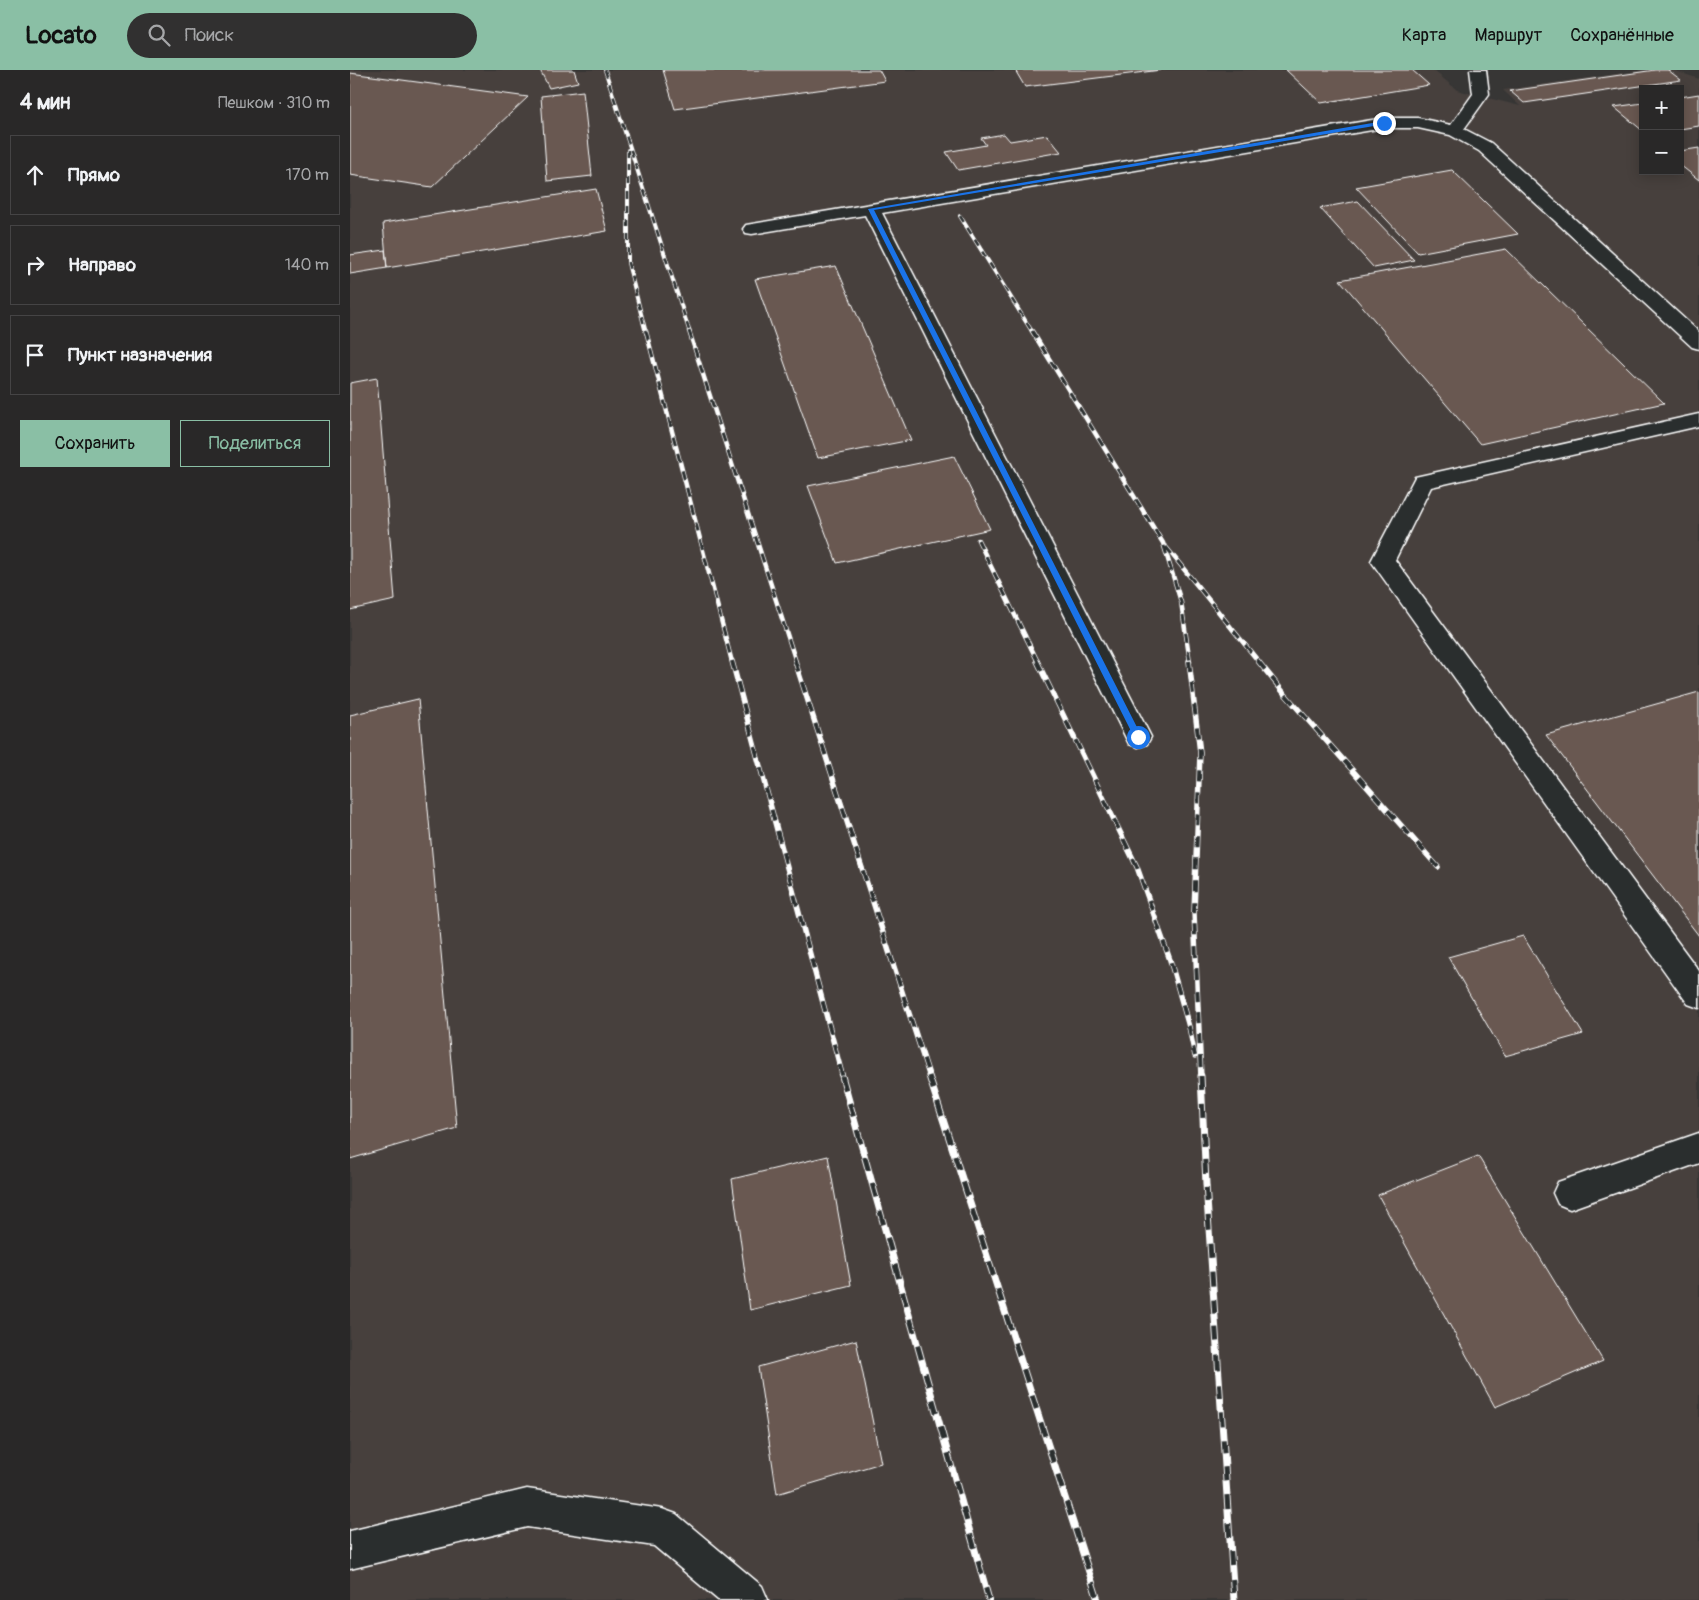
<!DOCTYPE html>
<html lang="ru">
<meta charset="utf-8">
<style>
body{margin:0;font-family:Pangolin,sans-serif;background:#313030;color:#f1f3f6}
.controls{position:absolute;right:15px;top:15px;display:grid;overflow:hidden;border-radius:0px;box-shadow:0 2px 12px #0003}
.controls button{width:45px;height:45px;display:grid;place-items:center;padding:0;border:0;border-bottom:1px solid #454445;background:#292828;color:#f1f3f6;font:25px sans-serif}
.stop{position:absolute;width:15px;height:15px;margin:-11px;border:4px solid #1a73e8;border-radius:50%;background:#fff}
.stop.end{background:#1a73e8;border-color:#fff;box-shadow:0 1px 5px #0008}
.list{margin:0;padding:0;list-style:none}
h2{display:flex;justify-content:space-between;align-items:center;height:65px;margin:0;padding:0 20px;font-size:21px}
h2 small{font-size:16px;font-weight:400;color:#a5a6a8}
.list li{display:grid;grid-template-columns:32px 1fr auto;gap:15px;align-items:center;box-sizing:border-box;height:80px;margin:0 10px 10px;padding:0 10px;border:1px solid #454445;border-radius:0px}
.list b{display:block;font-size:19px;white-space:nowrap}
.list em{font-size:16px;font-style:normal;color:#a5a6a8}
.actions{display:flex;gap:10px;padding:15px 20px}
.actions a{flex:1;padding:11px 0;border:1px solid #8abfa5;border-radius:0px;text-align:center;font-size:18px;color:#8abfa5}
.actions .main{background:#8abfa5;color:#111}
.icon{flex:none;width:28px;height:28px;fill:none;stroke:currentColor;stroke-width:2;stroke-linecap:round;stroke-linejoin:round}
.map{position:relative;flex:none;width:1349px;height:1530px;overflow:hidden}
header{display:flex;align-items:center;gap:30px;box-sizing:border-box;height:70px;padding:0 25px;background:#8abfa5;color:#111}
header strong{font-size:24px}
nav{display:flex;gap:28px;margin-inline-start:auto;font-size:18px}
.search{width:350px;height:45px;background:#313030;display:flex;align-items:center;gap:12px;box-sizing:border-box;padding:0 18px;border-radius:28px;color:#a5a6a8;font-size:19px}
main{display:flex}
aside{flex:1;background:#292828}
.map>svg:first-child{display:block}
.built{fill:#46403d;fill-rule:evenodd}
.building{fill:#695851;stroke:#fff}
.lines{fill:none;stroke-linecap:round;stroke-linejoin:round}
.minor-casing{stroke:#fff;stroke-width:3}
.minor{fill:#2a2d2e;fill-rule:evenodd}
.rail-far3-casing{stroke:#fff;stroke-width:4}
.rail-far2-casing{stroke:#fff;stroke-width:4.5}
.rail-far1-casing{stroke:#fff;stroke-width:5.5}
.rail-casing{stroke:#fff;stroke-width:7}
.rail-far3{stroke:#2a2d2e;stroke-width:2.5;stroke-dasharray:7;stroke-linecap:butt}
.rail-far2{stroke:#2a2d2e;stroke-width:3;stroke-dasharray:9;stroke-linecap:butt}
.rail-far1{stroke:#2a2d2e;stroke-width:4;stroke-dasharray:11;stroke-linecap:butt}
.rail{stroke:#2a2d2e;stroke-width:5;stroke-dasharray:14;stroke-linecap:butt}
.route{fill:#1a73e8}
</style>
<header>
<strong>Locato</strong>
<div class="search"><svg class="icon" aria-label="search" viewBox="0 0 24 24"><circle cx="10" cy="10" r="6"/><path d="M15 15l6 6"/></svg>Поиск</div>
<nav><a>Карта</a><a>Маршрут</a><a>Сохранённые</a></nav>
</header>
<main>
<aside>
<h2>4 мин<small>Пешком · 310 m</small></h2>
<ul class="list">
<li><svg class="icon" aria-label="ahead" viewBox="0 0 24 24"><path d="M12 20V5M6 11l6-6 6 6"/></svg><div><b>Прямо</b></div><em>170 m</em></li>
<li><svg class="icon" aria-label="right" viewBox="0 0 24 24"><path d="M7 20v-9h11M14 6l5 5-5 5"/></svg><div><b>Направо</b></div><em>140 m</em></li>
<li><svg class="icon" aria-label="arrive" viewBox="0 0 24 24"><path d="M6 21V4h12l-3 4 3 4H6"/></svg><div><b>Пункт назначения</b></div></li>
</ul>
<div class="actions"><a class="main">Сохранить</a><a>Поделиться</a></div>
</aside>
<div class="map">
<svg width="1349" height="1530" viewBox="0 0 1349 1530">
<rect width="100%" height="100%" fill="#373635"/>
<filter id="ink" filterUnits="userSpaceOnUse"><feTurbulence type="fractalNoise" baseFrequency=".02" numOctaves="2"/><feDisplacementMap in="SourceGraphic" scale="10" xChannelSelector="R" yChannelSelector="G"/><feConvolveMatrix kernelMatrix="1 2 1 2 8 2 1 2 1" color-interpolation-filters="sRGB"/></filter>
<g filter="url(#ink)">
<!-- built -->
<path class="built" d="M0 0H1083L1107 20 1170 36 1153 20 1294 0H1323L1349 9V1530H0ZM1293 19H1330V101H1293Z"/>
<!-- building -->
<path class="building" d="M190 0H224L228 12 199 18Z
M313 0H529L535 11 325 39Z
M665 0H811L675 17Z
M936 0H1062L1079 15 971 33Z
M1305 0H1318L1331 10 1174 33 1160 21Z
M0 3 178 27 82 117 0 105Z
M233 21 242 106 197 111 191 26Z
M1349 24V56L1330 59V27Z
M1293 33V61L1264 37Z
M654 64 660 71 697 65 711 82 608 100 596 82 636 75 631 68Z
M1349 78V110L1330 95V81Z
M1102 100 1168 164 1068 183 1006 117Z
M246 119 257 161 37 198 33 153Z
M1008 131 1064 190 1024 198 970 138Z
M1156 179 1314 333 1130 374 990 210Z
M35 180 37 198 0 204V185Z
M486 196 561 370 468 388 405 209Z
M27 308 45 530 0 540V313Z
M604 386 640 459 487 493 458 416Z
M1349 622V866L1196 665Z
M68 629 107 1058 0 1089V645Z
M1173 866 1233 964 1155 986 1098 887Z
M478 1086 501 1215 400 1240 382 1109Z
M1128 1086 1253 1291 1145 1337 1028 1125Z
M506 1270 531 1393 427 1424 408 1297Z"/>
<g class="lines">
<defs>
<path id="minor" d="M1120 0H1136L1139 24 1114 59 1141 73 1349 262V279L1342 277 1129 81 1100 65 1068 58H1034L532 143 801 667 797 674 788 677 779 674 515 145 402 164 396 163 393 159 396 155 402 154 1034 48H1068L1101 55 1123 24Z
M1349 344V356L1081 417 1045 490 1349 901V938L1338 934 1021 491 1065 407Z
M1349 1063V1093L1220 1139 1208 1134 1203 1123 1208 1112Z
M177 1419 312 1439 326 1444 412 1516 418 1530H368L304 1476 177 1457 0 1499V1461Z"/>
</defs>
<!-- minor casing -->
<use href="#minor" class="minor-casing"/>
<!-- minor -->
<use href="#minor" class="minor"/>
<defs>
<path id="rail-far3" d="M255 0 340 263
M278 80V193L296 263
M610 146 683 263"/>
<path id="rail-far2" d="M296 261 382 592
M339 261 446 592
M682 261 813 473 831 532 840 592
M628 470 688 592
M816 477 909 592"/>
<path id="rail-far1" d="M382 591 493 1008
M445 591 580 1008
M687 591 787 797 820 890 839 957 845 986
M839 591 850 683 844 842 851 1008
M908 591 934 623 1088 797"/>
<path id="rail" d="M492 1006 639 1530
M579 1006 748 1530
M851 1006 856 1114 884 1530"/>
</defs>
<!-- rail-far3 casing -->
<use href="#rail-far3" class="rail-far3-casing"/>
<!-- rail-far2 casing -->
<use href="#rail-far2" class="rail-far2-casing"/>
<!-- rail-far1 casing -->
<use href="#rail-far1" class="rail-far1-casing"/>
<!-- rail casing -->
<use href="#rail" class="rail-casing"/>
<!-- rail-far3 -->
<use href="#rail-far3" class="rail-far3"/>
<!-- rail-far2 -->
<use href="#rail-far2" class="rail-far2"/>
<!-- rail-far1 -->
<use href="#rail-far1" class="rail-far1"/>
<!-- rail -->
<use href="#rail" class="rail"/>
</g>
</g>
<!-- route -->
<path class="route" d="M1034 51 1036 54 524 140 792 667 788 670 785 669 518 139Z"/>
</svg>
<div class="controls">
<button>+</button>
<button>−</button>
</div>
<div class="stop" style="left:788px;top:667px"></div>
<div class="stop end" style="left:1034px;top:53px"></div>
</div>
</main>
